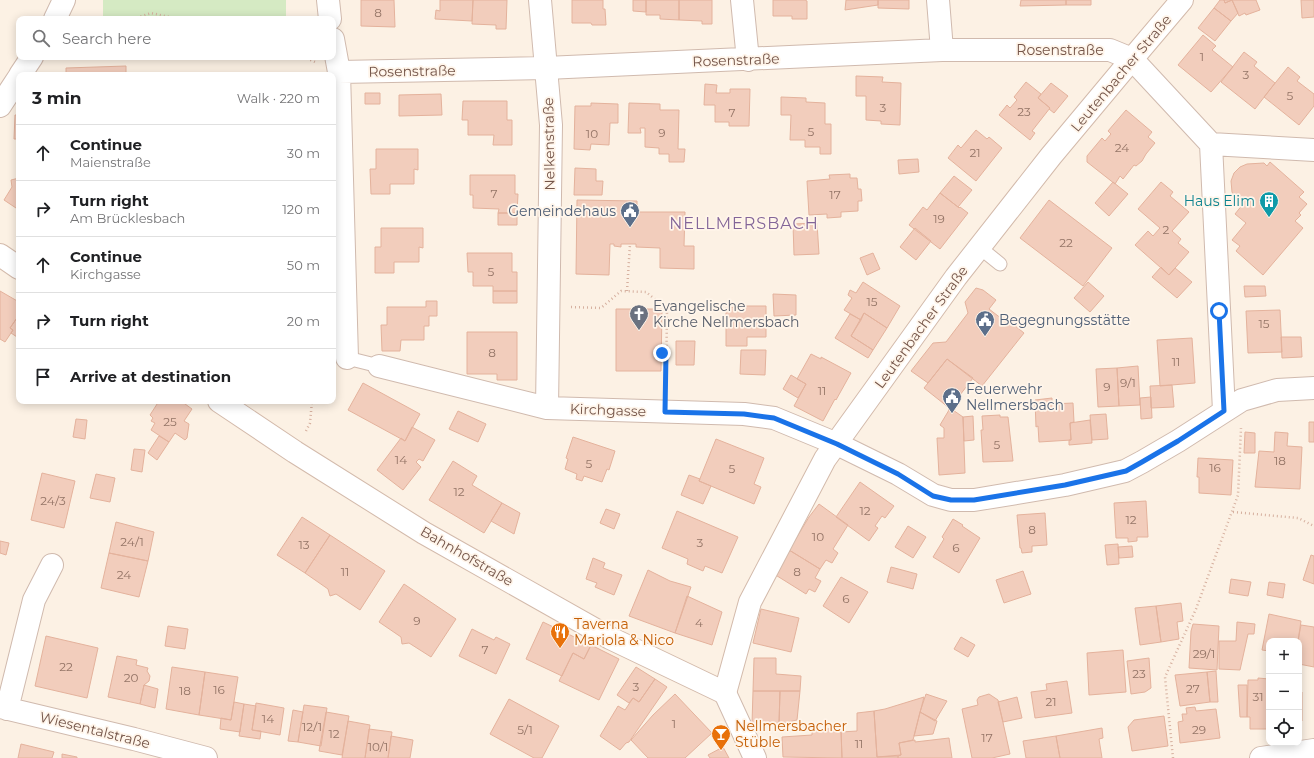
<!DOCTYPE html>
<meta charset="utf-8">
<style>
body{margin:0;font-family:Montserrat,sans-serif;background:#f6f6f6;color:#202124}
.controls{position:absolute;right:12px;bottom:12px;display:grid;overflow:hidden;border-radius:8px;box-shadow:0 2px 10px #0003}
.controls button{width:36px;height:36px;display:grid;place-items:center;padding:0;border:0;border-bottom:1px solid #e0e0e0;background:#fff;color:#202124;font:20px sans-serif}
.stop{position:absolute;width:12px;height:12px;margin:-9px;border:3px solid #1a73e8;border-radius:50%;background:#fff}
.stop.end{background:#1a73e8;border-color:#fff;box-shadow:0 1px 4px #0008}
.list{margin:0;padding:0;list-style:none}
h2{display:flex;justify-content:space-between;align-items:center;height:52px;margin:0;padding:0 16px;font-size:17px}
h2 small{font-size:13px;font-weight:400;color:#757577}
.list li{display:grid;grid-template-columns:26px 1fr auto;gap:12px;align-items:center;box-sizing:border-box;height:56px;padding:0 16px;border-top:1px solid #e0e0e0}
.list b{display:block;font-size:15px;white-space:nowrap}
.list p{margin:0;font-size:13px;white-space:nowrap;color:#757577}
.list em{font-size:13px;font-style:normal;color:#757577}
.icon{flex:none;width:22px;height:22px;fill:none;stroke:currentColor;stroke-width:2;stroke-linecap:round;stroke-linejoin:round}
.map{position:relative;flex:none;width:1314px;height:758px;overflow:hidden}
.search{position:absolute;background:#fff;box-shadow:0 2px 10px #0003;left:16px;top:16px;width:320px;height:44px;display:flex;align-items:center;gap:10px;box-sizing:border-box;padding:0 14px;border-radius:8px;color:#757577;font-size:15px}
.panel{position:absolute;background:#fff;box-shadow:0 2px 10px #0003;left:16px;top:72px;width:320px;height:332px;border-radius:8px}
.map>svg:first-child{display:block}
.green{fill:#d5eac3}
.building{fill:#f2cdbc;stroke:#e4b29c}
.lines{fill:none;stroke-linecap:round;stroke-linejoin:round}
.lane-casing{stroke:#d0baae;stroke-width:15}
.street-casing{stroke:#d0baae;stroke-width:24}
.secondary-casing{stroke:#d3baab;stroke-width:24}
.path{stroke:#d6b09f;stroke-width:2.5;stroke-dasharray:1 3;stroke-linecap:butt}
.lane{stroke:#fff;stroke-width:13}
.street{stroke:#fff;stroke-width:22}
.secondary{stroke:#fff;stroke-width:22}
.route{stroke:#1a73e8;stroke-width:5}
.labels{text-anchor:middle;stroke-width:3.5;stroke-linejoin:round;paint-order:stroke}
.number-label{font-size:12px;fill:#947466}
.street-label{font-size:14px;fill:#75564a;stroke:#fff5ea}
.culture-label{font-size:14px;fill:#0d838f;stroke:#fff5ea;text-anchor:end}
.service-label{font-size:14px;fill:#4e5e75;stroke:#fff5ea;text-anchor:start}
.worship-label{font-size:14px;fill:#5b616d;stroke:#fff5ea;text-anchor:start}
.food-label{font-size:14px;fill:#c56008;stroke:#fff5ea;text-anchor:start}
.quarter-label{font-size:16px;letter-spacing:1px;fill:#836598;stroke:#fff5ea}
</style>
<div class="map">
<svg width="1314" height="758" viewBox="0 0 1314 758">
<rect width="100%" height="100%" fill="#fcf1e4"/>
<!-- green -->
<path class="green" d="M103 0H286V19H103Z"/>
<!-- building -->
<path class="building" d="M361 0H394L395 27 361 26Z
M440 0H473L472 21 435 19 436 10 440 11Z
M473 0H507L506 29H496V25L472 24Z
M572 0H603V9H605L606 25H592L591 23H572Z
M633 0H646V12L633 11Z
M646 0H679V20L660 19V15H646Z
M679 0H712V24H702V21L679 20Z
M773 0H805L807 1V19H792V16H773Z
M846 0H878V5L845 10Z
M878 0H909V9L878 8Z
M1021 0H1066V5L1020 6Z
M1066 0H1091V5H1066Z
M1220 0H1224L1225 3 1232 0 1238 13 1231 21 1214 8Z
M1224 0H1256L1260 10 1246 15 1245 13 1239 16 1232 0 1225 3Z
M1301 0H1314V17L1302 18Z
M1214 8 1231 21 1215 41 1198 28Z
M1203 35 1216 46 1212 50 1233 67 1211 92 1178 65Z
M1244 52 1257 62 1254 66 1275 83 1255 109 1221 82Z
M126 66V75H66V68Z
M1288 67 1300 77 1297 81 1314 94V106L1299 125 1264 97Z
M176 73V75H126V74Z
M856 76 883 77 882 82 901 83 900 125 881 124V121L866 120V96H856Z
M1026 82 1041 94 1038 98 1050 108 1032 131 1035 133 1030 140 999 115 1007 105 1010 108 1017 100 1014 97Z
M1051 83 1068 96 1054 113 1049 109 1050 108 1038 98Z
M705 84 717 85 716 93H730V89H750L749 126H729V122H715V105H704Z
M365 93H380V104H365Z
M441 94 442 115 399 116V95Z
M781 97 806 98V102L825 103V124H831V154H820V147H805V140H790L791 115H781Z
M463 101H507V120H512V145H493L494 135H468V120H462Z
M591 103 618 104V123H610L609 145 591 144 590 150 574 149 575 106H591Z
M629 103 660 104V110H679L678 149H685L684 162H669V154H659V148L645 147V128H640L641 133H628Z
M1126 110 1152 132 1148 137 1155 143 1146 154 1142 161 1136 166 1134 165 1123 179 1120 176 1115 184 1087 162V156L1102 138 1105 141 1111 134 1108 131Z
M15 115H19V139H14Z
M976 130 987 139 989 137 1002 148 976 181 948 158 958 145 961 148Z
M376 149H418V170L414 169V184H390V194H371L370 169H376Z
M918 159 919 172 899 174 898 160Z
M1270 162 1304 192 1299 197 1307 204 1299 213 1301 215 1295 221 1303 228 1263 275 1236 251 1240 246 1232 240 1246 223 1235 214 1243 204 1235 198 1232 192 1231 181 1234 173 1240 167 1247 164 1264 163 1267 166Z
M575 168 596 169V181H603L602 195H574Z
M850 174V178H857L858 189H861L862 201H858V211L841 212V217L827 218V214L809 215 807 181 830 179 829 175Z
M470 175H515V194H518L517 213H498L499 209 473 208V195H470Z
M954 176 972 190 958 207 940 193Z
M19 178V210L4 200 12 187 11 180Z
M1113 182 1128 194 1109 216 1095 203Z
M1161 182 1173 192 1170 196 1189 212 1172 231 1181 239 1178 243 1189 252 1169 275 1135 245 1148 231 1153 236 1160 228 1138 209Z
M940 193 958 207 959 208 960 207 968 213 940 249 909 225 923 207 927 210Z
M577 200 637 201V212H685L684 246H694V269L660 268V248L636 247V244H621V247L614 246V244H610L609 275 576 274Z
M1049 200 1112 248 1083 286 1020 238Z
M498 213H517V225H498Z
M817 223 819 254 794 255 793 224Z
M381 228H423V248L419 247V262H394V273H375V247H381Z
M915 228 931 241 916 260 900 247Z
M467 253H512V272H517V291H493V286H473V272H468Z
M873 253 880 269 867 275 860 258Z
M1161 267 1169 275 1175 268 1192 282 1177 298 1152 277Z
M863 282 900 306 887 328 864 313 861 320 844 310 852 298 848 295 850 290 856 293Z
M1088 282 1104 296 1090 312 1074 298Z
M1244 286H1265L1266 296 1245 297Z
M976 288 983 290 996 300 989 309 1002 319 1004 317 1024 333 982 386 947 359 928 383 911 371 933 343 946 342 968 313 965 302Z
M0 291 19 302V315L10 328 13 330 5 342 0 339Z
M493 291H517V303H493Z
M773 294 796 295V315L774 316Z
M426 301H437V316H429V326H424V340H401L400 351H382L381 325H387V307H426Z
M742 306H766V337H747V346H726V307L742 308Z
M616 309H662L661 371H616Z
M1280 310 1282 352 1248 353 1246 311Z
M864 313 887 328 873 350 851 336Z
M850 314 861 320 851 336 873 350 868 358 835 338Z
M19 315V334L17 337 11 333 13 330 10 328Z
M467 332H517V380H497V374H467Z
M1281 337H1301L1302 357 1282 358Z
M1192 338 1195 383 1160 386 1157 340Z
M676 341H695L694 365H676Z
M741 350H766L765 375 740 374Z
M811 354 821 359V357L851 373 836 400 835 399 823 421 794 406 806 384 797 379Z
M947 359 973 378 950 408 963 417 965 473 939 475 937 438H944V428L940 425 949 410 948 407 924 388Z
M1138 366 1140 405 1119 406 1117 368Z
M1117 368 1119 406 1098 407 1096 369Z
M791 375 806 384 798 398 783 389Z
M363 383 420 414 405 441 348 410Z
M1172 385 1174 407 1151 408 1150 386Z
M1151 397 1152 418 1141 419 1140 398Z
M1052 398V404L1073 403 1074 422 1070 423 1071 440 1039 442 1038 426 1036 427 1035 400Z
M159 401H181L192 409 184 421 189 424 187 438 185 440 175 433 169 442 151 430 155 423 151 421 153 418 150 415Z
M458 411 486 424 478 442 449 429Z
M1106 414 1108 439 1092 440 1090 415Z
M1000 415V417H1008L1013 461 983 462 981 430H983L982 416Z
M973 416 974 440 964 441 963 417Z
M76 419 87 420 85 439 73 437Z
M1090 420 1092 443 1069 445V440H1071L1070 423Z
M1309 422H1314V442H1309Z
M412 427 435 440 423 461 419 459 416 462 421 467 403 490 377 470 401 438 405 441Z
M1245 432 1255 433V453H1244Z
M1275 432 1288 433 1287 446 1302 447 1300 489 1255 487 1259 451 1274 452Z
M159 436 169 442 157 460 148 453Z
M573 437 615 451 609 470 607 469 602 482 584 476 582 481 576 479 577 474 565 469 568 459 566 458Z
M716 439 764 458 754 484 761 487 754 504 699 481Z
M134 449 145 450 142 472 131 470Z
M1198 458 1233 460 1231 495 1199 493V477H1197Z
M453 461 477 476 472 485 502 503 484 533 429 500Z
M42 473 75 481 64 528 31 520Z
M96 474 115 478 110 502 90 498Z
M689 475 700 479 699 481 711 486 703 504 681 495Z
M860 482 894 506 885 518 882 516 875 526 878 528 869 541 836 517Z
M1146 501 1148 537H1137V541L1128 542V538H1116L1114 503Z
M502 503 520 513 514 534 491 521Z
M819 504 848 525 833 549 838 553 832 563 826 560 820 569 789 550 809 517Z
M606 509 620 514 614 529 600 523Z
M677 511 738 537 722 573 705 566 703 571 687 564 688 559 662 548Z
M1045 513 1047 545 1032 546V552L1022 553 1021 548H1020L1017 515Z
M302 517 330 535 305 573 277 555Z
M953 519 963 525 962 526 980 538 959 573 933 557 944 539 942 537Z
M116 522 154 532 148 561 109 553Z
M908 526 926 537 913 558 895 547Z
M330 535 385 571 360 610 336 594 330 596 328 589 305 573Z
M0 541 9 543 6 555 0 553Z
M1118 544 1119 564 1107 565 1105 545Z
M1132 546 1133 557 1119 558 1118 547Z
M789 550 820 569 815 578 821 581 815 592 809 589 806 594 774 574Z
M109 553 148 561 139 597 101 588Z
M1311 555 1314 556V584L1303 580Z
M593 558 605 563 603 568 622 575 614 595 595 587 597 583 586 579Z
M891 567 917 574 913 589 887 582Z
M648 570 670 581 691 587 675 633 629 616Z
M1023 571 1031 594 1004 603 996 580Z
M841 577 868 592 849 623 823 606Z
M1231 579 1251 582 1248 596 1229 593Z
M1269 582 1285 584 1283 598 1267 595Z
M404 584 456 619 431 657 409 643 402 644 401 637 379 622Z
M687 596 722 612 712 645 675 633Z
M1181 603 1183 621 1177 622 1179 639 1161 642 1156 606Z
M1156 606 1161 642 1140 645 1135 608Z
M761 609 799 618 791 652 753 643Z
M1269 614 1301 621 1298 641H1269V651L1262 650Z
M543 622 591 645 584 659 573 653 562 676 526 659Z
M1237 622 1255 624 1254 634H1248L1240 670 1219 669V641H1236Z
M1193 624 1219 626 1217 670 1189 668 1191 631Z
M1301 625 1314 627V667L1299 664V641H1298Z
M168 626 188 629 185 649 165 646Z
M472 629 494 640 496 637 510 644 496 674 459 656Z
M46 636 98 648 87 698 35 686Z
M961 637 975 645 968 657 954 649Z
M591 645 619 659 599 700 559 681 573 653 584 659Z
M1123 650 1126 692 1089 695 1087 653Z
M117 656 137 660 136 665 148 668 147 671 150 676 149 681 144 685 140 704 108 697Z
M754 658H776V674L801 676 800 691H753Z
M1149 658 1151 688 1145 692 1131 694 1127 661Z
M172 667 205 672 199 715 166 709Z
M636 667 655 679 639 702 633 698 629 703 617 695Z
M1216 671 1218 702H1210L1207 672Z
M205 672 238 677 231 720 199 715Z
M1207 672 1210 702 1180 706 1175 675Z
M1258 678 1269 679V729H1250V717H1247L1248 680H1258Z
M655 679 667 687 629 742 626 743 620 750 600 736 618 706 625 710 633 698 639 702Z
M1067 681 1072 713 1035 718 1031 692 1047 690 1046 684Z
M144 685 158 689 155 708 140 704Z
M1238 685H1247V717H1240Z
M753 691H780L779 724H752Z
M780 691H800L797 720 779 724Z
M1302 692V721H1299V693Z
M675 694 712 733 685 758H648L631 740 653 715Z
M926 694 947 701 935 721 920 712Z
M989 694 998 700 1010 754 992 758H972L962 709 978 705 977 700 979 697Z
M924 697 913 740 899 743 901 755 877 757 874 711 885 709Z
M1017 697 1022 718 1003 722 998 702Z
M509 699 559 726 542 758H534L490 734Z
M234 702 244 704 240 732 220 729 221 718 231 720Z
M256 703 284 708 280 735 252 730Z
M244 704 256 706 252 730 261 731 260 739 239 736Z
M304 705 327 708 321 746 298 742Z
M1195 707 1196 711 1216 709 1220 738 1180 743 1178 722 1183 721 1182 714H1187L1186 708Z
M293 710 303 712 298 742 288 741Z
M874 711 877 757 898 756V758H842L841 732 857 731V713Z
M326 712 349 716 342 755 319 751Z
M920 712 937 721 933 734 914 736Z
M1164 716 1168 746 1132 751 1128 727 1134 720Z
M348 721 370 725 365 758H342Z
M841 728 842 758 783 757 782 737 812 735V730Z
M1102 728 1103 738 1099 739 1102 758H1060L1056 736Z
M369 729 392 732 388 758H365Z
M391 736 413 740 410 758H388Z
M1056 736 1060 758H1026L1023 741Z
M949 738 952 758H898V756L901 755 899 743 915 740V742Z
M21 744 54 752 52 758H18Z
M723 747 729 758H710L708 755Z
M62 754 77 757V758H62Z"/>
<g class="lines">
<defs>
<path id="lane" d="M979 247 1000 264
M347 358 379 366"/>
<path id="street" d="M328 0 330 19
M540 0 551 125 547 408
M742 0 748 60
M938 0 942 50
M55 19 64 0
M333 39 339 72 347 358
M339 72 546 68 942 50H1110L1132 59 1211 144 1224 411
M20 75 32 57
M0 106 19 77
M1211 144 1314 150
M379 366 547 408 744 414 774 418 837 444 898 474 933 495 951 500H974L1065 485 1125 471 1142 462 1178 441 1242 400 1277 390 1314 388
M725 693 755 758
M0 707 134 739 206 758
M7 709 34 600 52 565
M1261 758 1314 750"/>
<path id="secondary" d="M0 255 19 268
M219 401 295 452 424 533 610 638 725 693 750 602 825 459 956 277 1051 156 1132 59 1182 0"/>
</defs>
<!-- lane casing -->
<use href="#lane" class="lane-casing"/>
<!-- street casing -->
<use href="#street" class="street-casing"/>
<!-- secondary casing -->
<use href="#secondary" class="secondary-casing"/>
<!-- path -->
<path class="path" d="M133 19 151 13 179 19
M295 57H304L315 62
M627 291 630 244
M571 307 601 308 621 291 646 292 667 309 666 389
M662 353H666
M306 431 310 423 312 401
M1233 512 1298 518 1314 526
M1173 758 1165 677 1196 609 1238 495 1241 428"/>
<!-- lane -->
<use href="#lane" class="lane"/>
<!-- street -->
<use href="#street" class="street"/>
<!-- secondary -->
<use href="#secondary" class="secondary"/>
</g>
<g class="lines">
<!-- route -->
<path class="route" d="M662 353H666L665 412 744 414 774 418 837 444 898 474 933 496 951 500H974L1065 485 1126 471 1142 462 1178 441 1224 411 1219 311"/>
</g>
<!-- icons -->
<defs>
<symbol id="building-pin" viewBox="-11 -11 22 30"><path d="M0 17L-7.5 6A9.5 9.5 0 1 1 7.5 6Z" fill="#0f9aa8" stroke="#fff5ea"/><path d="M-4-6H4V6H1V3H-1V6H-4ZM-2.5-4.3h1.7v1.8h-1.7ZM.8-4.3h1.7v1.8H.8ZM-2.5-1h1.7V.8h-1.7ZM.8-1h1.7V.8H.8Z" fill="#fff"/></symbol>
<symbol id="civic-pin" viewBox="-11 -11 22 30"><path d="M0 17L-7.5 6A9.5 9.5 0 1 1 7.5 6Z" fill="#5c6f8a" stroke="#fff5ea"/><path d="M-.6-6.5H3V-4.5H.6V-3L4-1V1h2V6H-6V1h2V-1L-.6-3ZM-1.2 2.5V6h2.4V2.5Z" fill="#fff"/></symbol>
<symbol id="church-pin" viewBox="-11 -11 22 30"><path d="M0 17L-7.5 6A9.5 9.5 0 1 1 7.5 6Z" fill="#6b7280" stroke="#fff5ea"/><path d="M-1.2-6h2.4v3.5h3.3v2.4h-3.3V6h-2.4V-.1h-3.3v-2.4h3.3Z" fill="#fff"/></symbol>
<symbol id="restaurant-pin" viewBox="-11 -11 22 30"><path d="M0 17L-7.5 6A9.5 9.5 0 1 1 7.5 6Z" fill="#e8710a" stroke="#fff5ea"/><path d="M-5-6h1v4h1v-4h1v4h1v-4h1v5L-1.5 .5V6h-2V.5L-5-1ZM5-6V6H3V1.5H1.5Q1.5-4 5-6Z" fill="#fff"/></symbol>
<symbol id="bar-pin" viewBox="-11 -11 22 30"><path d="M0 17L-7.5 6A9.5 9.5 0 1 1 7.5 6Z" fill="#e8710a" stroke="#fff5ea"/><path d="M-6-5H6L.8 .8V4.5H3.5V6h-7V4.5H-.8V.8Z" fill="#fff"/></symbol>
</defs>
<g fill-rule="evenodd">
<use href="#building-pin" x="1258" y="190" width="22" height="30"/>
<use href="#civic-pin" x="619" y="200" width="22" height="30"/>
<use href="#church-pin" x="628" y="303" width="22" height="30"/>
<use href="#civic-pin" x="974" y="309" width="22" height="30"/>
<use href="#civic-pin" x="941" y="386" width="22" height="30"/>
<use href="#restaurant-pin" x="549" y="621" width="22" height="30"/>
<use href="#bar-pin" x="710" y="723" width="22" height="30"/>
</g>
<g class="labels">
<!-- number labels -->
<g class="number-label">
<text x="378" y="17">8</text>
<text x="1202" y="61">1</text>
<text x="1246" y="79">3</text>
<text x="1290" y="100">5</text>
<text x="883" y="112">3</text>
<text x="1024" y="116">23</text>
<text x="732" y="117">7</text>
<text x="811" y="136">5</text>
<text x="662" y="137">9</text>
<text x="592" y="138">10</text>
<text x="1122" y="152">24</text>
<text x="975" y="157">21</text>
<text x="494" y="198">7</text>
<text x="835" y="199">17</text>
<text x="939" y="223">19</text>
<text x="1166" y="234">2</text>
<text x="1066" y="247">22</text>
<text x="491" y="276">5</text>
<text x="872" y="306">15</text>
<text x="1264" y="328">15</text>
<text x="492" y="357">8</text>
<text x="1176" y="366">11</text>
<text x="1128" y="387">9/1</text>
<text x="1107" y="391">9</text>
<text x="822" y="395">11</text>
<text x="170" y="426">25</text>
<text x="997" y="449">5</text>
<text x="401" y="464">14</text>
<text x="1280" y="465">18</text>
<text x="589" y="468">5</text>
<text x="1215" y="472">16</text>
<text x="732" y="473">5</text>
<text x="459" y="496">12</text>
<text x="53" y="505">24/3</text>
<text x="865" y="515">12</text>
<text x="1131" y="524">12</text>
<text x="1032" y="534">8</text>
<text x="818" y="541">10</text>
<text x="132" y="546">24/1</text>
<text x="700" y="547">3</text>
<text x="304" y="549">13</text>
<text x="956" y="552">6</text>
<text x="345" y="576">11</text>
<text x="797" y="576">8</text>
<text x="124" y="579">24</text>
<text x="846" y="603">6</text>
<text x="417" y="625">9</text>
<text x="699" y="627">4</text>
<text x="485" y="654">7</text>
<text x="1204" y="658">29/1</text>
<text x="66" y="671">22</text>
<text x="1139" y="678">23</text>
<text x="131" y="682">20</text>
<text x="636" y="691">3</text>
<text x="1193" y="693">27</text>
<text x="219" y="694">16</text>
<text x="185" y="695">18</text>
<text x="1258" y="701">31</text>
<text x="1051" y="706">21</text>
<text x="268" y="723">14</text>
<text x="674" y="728">1</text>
<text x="312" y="731">12/1</text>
<text x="525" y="734">5/1</text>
<text x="1199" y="734">29</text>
<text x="334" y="738">12</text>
<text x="987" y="742">17</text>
<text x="859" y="748">11</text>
<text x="378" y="751">10/1</text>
</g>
<!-- street labels -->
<g class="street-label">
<text x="1060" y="55">Rosenstraße</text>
<text transform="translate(736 60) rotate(-2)" y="5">Rosenstraße</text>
<text transform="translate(412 71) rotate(-1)" y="5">Rosenstraße</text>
<text transform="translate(1121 73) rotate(-50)" y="5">Leutenbacher Straße</text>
<text transform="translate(549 144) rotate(-91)" y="5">Nelkenstraße</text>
<text transform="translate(921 327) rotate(-54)" y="5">Leutenbacher Straße</text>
<text transform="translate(608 410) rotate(2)" y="5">Kirchgasse</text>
<text transform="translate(467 556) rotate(30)" y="5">Bahnhofstraße</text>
<text transform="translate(95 730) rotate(14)" y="5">Wiesentalstraße</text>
</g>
<!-- culture labels -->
<g class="culture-label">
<text x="1255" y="206">Haus Elim</text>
</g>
<!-- service labels -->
<g class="service-label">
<text x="616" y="216" text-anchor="end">Gemeindehaus</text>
<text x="999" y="325">Begegnungsstätte</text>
<text x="966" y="394">Feuerwehr<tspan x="966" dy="16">Nellmersbach</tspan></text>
</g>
<!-- worship labels -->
<g class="worship-label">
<text x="653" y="311">Evangelische<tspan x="653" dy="16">Kirche Nellmersbach</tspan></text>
</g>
<!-- food labels -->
<g class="food-label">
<text x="574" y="629">Taverna<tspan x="574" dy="16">Mariola &amp; Nico</tspan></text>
<text x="735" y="731">Nellmersbacher<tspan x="735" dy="16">Stüble</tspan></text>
</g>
<!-- quarter labels -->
<g class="quarter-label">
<text x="744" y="229">NELLMERSBACH</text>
</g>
</g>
</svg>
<div class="controls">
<button>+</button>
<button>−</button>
<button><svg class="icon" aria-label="locate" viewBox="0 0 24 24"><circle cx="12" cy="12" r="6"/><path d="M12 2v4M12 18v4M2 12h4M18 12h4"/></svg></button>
</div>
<div class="stop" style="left:1219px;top:311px"></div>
<div class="stop end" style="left:662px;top:353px"></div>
<div class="search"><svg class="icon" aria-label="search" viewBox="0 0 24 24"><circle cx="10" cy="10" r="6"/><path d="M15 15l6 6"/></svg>Search here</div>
<section class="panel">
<h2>3 min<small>Walk · 220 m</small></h2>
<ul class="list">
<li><svg class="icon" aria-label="ahead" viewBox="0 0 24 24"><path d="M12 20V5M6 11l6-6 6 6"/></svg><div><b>Continue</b><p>Maienstraße</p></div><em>30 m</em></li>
<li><svg class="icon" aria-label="right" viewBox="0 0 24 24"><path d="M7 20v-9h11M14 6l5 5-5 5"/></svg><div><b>Turn right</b><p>Am Brücklesbach</p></div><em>120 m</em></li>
<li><svg class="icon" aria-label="ahead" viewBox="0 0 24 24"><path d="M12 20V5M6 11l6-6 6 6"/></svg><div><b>Continue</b><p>Kirchgasse</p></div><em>50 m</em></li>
<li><svg class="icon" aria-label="right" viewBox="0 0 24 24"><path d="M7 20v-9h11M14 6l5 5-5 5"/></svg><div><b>Turn right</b></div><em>20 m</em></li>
<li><svg class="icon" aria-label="arrive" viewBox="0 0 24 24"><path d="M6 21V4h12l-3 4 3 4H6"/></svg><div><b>Arrive at destination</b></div></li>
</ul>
</section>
</div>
